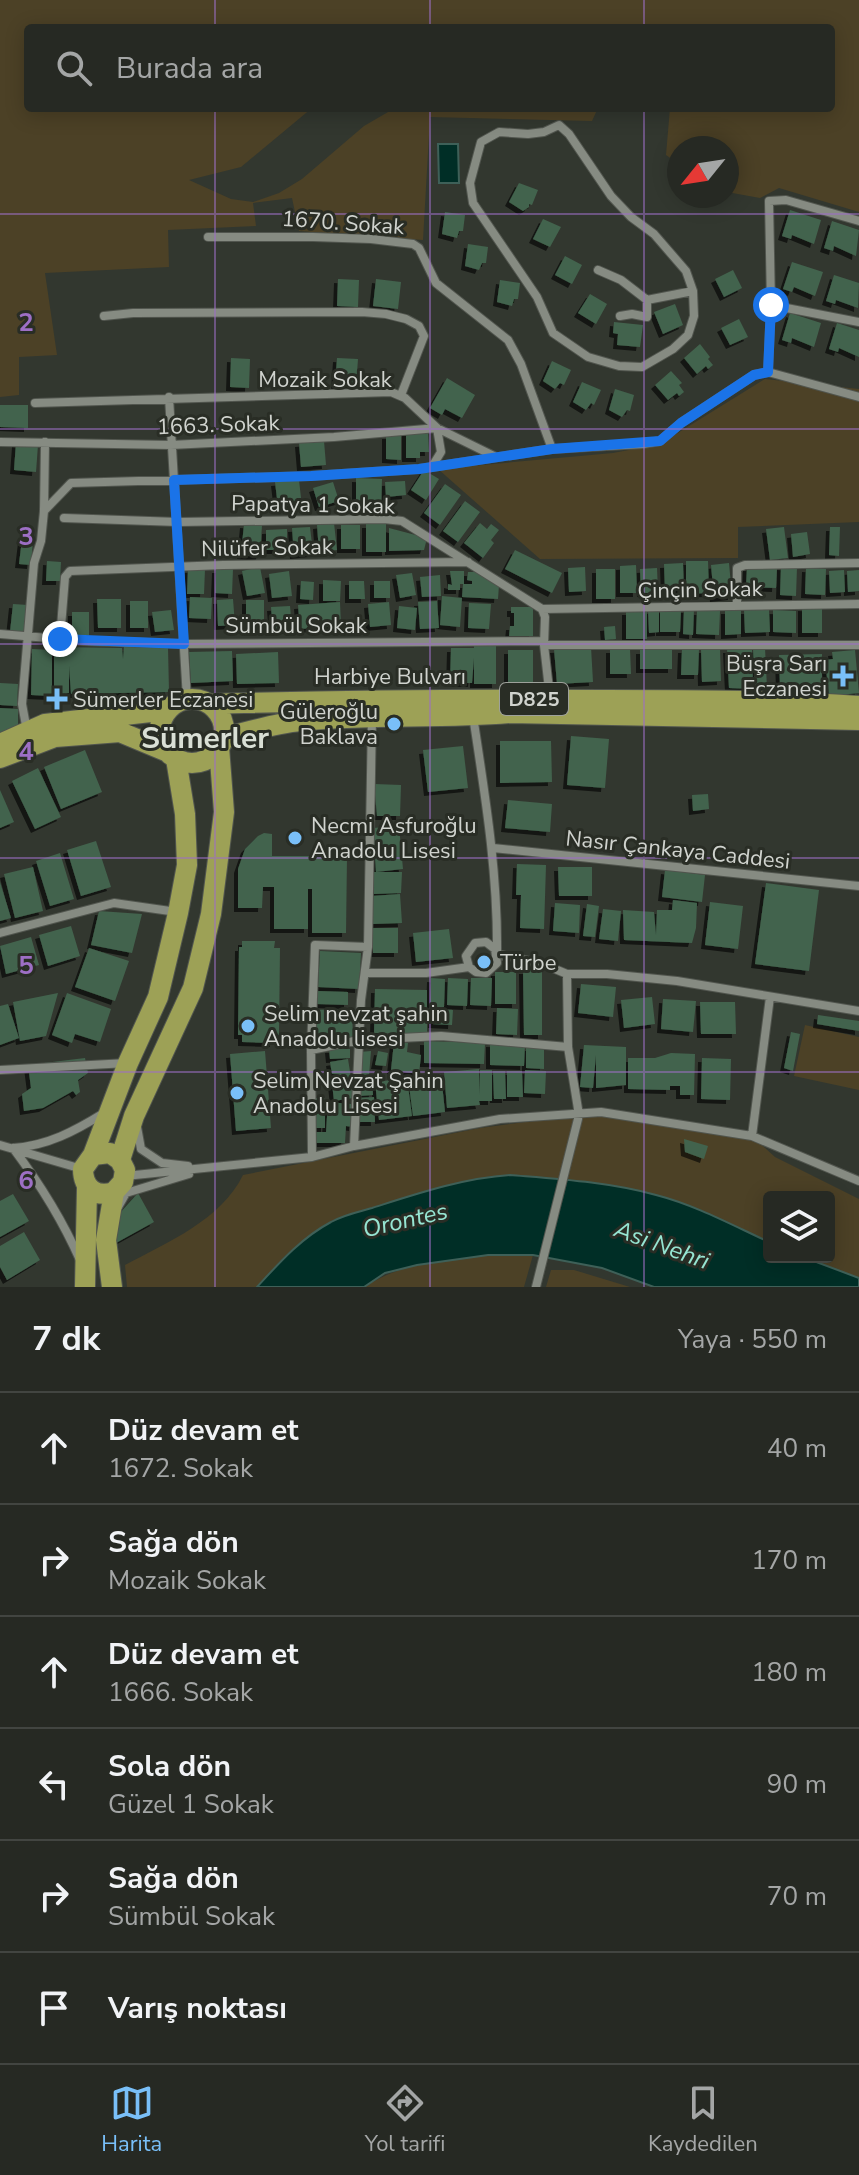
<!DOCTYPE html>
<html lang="tr">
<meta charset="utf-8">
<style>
body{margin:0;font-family:"Nunito Sans",sans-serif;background:#2e312b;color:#f1f3f6}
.controls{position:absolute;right:24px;bottom:24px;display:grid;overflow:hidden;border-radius:8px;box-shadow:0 4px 20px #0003}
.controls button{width:72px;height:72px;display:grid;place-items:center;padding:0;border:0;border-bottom:2px solid #424541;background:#262923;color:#f1f3f6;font:40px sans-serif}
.compass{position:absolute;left:667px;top:136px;width:72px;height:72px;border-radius:50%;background:#262923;box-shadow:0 4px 20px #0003;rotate:240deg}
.stop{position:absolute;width:24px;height:24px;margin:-18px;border:6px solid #1a73e8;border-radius:50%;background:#fff}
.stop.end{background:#1a73e8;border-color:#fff;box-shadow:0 2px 8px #0008}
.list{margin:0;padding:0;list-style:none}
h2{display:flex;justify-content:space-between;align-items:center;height:104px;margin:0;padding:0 32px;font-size:34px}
h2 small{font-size:26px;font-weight:400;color:#a4a6a6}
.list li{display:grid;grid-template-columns:52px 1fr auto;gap:24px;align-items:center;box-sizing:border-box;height:112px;padding:0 32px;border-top:2px solid #424541}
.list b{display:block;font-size:30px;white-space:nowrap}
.list p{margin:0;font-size:26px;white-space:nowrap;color:#a4a6a6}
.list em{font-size:26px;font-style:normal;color:#a4a6a6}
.icon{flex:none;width:44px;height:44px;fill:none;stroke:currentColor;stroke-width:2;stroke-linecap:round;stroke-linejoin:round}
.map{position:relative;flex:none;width:859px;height:1287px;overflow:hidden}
.search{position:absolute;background:#262923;box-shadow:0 4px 20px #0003;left:24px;right:24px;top:24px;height:88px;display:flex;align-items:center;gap:20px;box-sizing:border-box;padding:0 28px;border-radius:8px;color:#a4a6a6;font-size:30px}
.sheet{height:776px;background:#262923}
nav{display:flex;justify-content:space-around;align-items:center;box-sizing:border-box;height:112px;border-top:2px solid #424541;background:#262923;font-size:22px;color:#a4a6a6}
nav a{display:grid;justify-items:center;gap:4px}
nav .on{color:#79bff8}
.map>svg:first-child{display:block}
.green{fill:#4c4126}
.water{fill:#002e26;stroke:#3e6058;stroke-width:2}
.building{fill:#42634d;filter:url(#shadow)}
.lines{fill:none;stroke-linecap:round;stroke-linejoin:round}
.street-casing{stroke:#51554e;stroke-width:10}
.primary-casing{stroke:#51554e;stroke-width:22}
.street{stroke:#868b82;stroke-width:8}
.primary{stroke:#9da156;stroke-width:20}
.route{stroke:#1a73e8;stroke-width:10}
.grid{fill:none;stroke:#9d6fc5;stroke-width:2;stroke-opacity:0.55}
.poi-dot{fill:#79bff8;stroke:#292d25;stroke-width:3}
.labels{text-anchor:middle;stroke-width:6;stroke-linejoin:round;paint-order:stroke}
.shield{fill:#292d25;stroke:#9ea19b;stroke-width:2}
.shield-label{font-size:20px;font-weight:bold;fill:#d0d3ce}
.street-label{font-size:22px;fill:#d0d3ce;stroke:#292d25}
.poi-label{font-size:22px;fill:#d0d3ce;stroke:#292d25;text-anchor:start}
.water-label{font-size:24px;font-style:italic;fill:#96e5d2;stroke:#292d25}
.district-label{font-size:30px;font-weight:bold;fill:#d9dfd5;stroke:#292d25}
.grid-label{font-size:26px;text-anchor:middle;font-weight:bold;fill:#9d6fc5;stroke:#292d25;stroke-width:6;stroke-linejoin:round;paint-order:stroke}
</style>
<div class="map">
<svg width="859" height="1287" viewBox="0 0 859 1287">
<defs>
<filter id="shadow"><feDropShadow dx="-4" dy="4" stdDeviation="0" flood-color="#0009"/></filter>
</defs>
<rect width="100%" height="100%" fill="#32372f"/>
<!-- green -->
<path class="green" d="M0 0H859V212L779 188 760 198 727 192V148H679V164L666 155 670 108H831V28H28V108H312L241 167 189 180 231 199 253 202 279 193 302 179 364 126 395 108H598L592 121 430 117 423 240 299 231 292 198 253 203 256 226 168 230 169 267 45 273 57 355 19 357V395L0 397Z
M765 379 859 389V522L738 527V558L540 559 438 469 613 453 660 444Z
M805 1025 859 1037V1090L794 1076Z
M601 1112 752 1136 775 1157 859 1199V1278L803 1257H829V1197H769V1242L698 1209 628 1188 547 1178 491 1176 404 1198 334 1220 285 1256 257 1287H127L125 1265C168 1242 221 1220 243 1175L480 1128Z
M488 1255H533L524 1287H364C403 1262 442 1261 488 1255Z
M551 1270H574L630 1287H546Z"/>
<!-- water -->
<path class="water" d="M438 144H458L459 183H439Z
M510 1175C558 1179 609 1182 656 1195 695 1205 732 1225 769 1242V1257H803L859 1278V1287H654L602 1268 533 1255H488L417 1265 385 1273 364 1287H257C279 1263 301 1238 331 1222 343 1215 358 1212 372 1208 416 1194 463 1178 510 1175Z"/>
<!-- building -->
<path class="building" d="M519 183 538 190 532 205 529 204V207L523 211 509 202Z
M790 210 821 220 814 244 792 235 791 239 782 236Z
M445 212 465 215 463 231H459L457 238 442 234Z
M543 219 561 227 550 247 533 239Z
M832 221 859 230 856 256 834 246 833 251 824 248Z
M468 244 488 247 486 263H482L479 270 465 266Z
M565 256 582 265 572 284 555 275Z
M792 262 823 272 815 296 794 287 792 292 783 289Z
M733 270 742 288 724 297 715 279Z
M834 275 859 283 858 308 836 300 835 304 826 301Z
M338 279 359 280 358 307 337 306Z
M376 279 401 282 398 309 373 306Z
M500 280 520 283 518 299H514L512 306 497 302Z
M590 294 607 304 596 324 578 313Z
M675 304 683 325 663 334 654 312Z
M790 313 821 323 814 347 792 338 791 343 782 340Z
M739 319 748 337 730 345 721 328Z
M614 322 643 325 640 347 617 345 618 334 613 333Z
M837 323 859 330V357L839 348 838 352 829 349Z
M700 344 710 357 708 359 713 365 708 369 706 366 697 374 684 358Z
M231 358 250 359 249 388 230 387Z
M337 358 358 359 356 387 335 386Z
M552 361 571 370 564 385 560 383 555 389 543 381Z
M671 371 682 383 679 385 684 392 679 396 677 393 668 400 655 385Z
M447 378 475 395 462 418 445 409 442 415 430 408Z
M582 382 601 390 594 405 591 403 586 410 573 402Z
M615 389 634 395 630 411 627 410 622 417 609 410Z
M0 405H28V428L0 427Z
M406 432H428L429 452H420V458H406Z
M386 435H401V460L386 459Z
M324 441 326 465 301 467 299 443Z
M16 443 38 445 36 472 14 470Z
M424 470 439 479 426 500 411 490Z
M356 478 382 479 381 510H356Z
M299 480 301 498H297L298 505 278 507 275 482Z
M405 481 406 495 386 497 385 482Z
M333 482 339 501 319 507 313 488Z
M445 484 461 495 440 525 424 513Z
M465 501 480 512 458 542 443 531Z
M334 523 337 550 319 552 317 525Z
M480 523 487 529 491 524 499 530 491 540 494 543 483 558 464 543Z
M244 524 262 525 260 557 241 555Z
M366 524H386V552H366Z
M341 525H360V549H341Z
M310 527 313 553 294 555 292 528Z
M784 527 788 558 770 560 766 529Z
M830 527H840L839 556 829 555Z
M389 528 427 538 424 550 389 551Z
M287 529V550H266V530Z
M807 532 810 554 793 557 791 534Z
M22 539 33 540 31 565 19 564Z
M515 550 562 573 552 593 505 569Z
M47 561 61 562 60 581H46Z
M686 561H708L709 593 686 594Z
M683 563 684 591H665L664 564Z
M729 563 732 596 714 598 711 565Z
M636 565 637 593H620V566Z
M781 566 797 567 796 596 780 595Z
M260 567 265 593 247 596 242 571Z
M585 567 586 591 569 592 568 568Z
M747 567 777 568 776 588 746 587Z
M657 568 658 593H641L640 569Z
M806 568 826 569 825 595 805 594Z
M188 569H205L204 594H187Z
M216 569H233L232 594 215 593Z
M596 569H615V599H596Z
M844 570 845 592 830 593 829 571Z
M859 570V591L848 592 847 571Z
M289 571 292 596 272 598 269 574Z
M450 571H464V584H460V590H448V584L452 585Z
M468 572H482L499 585 498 599 462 597 463 584H472V581L467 580Z
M412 573 416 595 400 598 396 575Z
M440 575 441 596 422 597 420 577Z
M323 580 341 581 340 601H323Z
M301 581 314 582 313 600 300 599Z
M349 581H364L365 599H349Z
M374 581H390V598H374Z
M442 596 462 598 460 627 440 625Z
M190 597 212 598 211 619 189 618Z
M97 599H121V628H98Z
M233 599 235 625 218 626 217 600Z
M246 600H264V629H246Z
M130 601H148V628H130Z
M437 601 439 628 420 629 418 602Z
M340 602 341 626 300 629 298 605Z
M389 602 391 625 370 627 368 604Z
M469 603 491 604 489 629 468 628Z
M13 604 28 605 26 633 10 632Z
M290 606 292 629 273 631 271 607Z
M399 606 417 608 415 630 397 628Z
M511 607H533V636H509L510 626H514V613H511Z
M802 607 822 608V633H802Z
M660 609 681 610 680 632H660Z
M684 609H694L693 635 683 634Z
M171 610 174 630 155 632 152 612Z
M648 610H659V632L649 633Z
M725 610H741V634L725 635Z
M744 610H769L770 632 745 633Z
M773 610 796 611V633L773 632Z
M626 611H647V639H626Z
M697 611H720L719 635 696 634Z
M72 612H89V635H72Z
M615 626 616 639 605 640 604 627Z
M474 646H496V684H474V658L472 683H450L451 648H474Z
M54 647 122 648 123 659 124 647 168 648 169 692 71 694 69 666V693L54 694Z
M591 647 593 682 557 684 554 649Z
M765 648 767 688H755L753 649Z
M32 649 52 650V696L31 695Z
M610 649H630L631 674H610Z
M682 649H699L698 675H681Z
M701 649H720L721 681 702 682Z
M727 649H752L753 689 729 688Z
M508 650H533V693H508Z
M640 650H672V669H640Z
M855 650 859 693 829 696 825 660 833 659 832 652Z
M232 651 233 681 191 683 189 652Z
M278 652 279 683 237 684 236 654Z
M822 654V686L780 687 779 655Z
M0 683 18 684 17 706 0 705Z
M0 708 18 709V731L0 736Z
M571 736 609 739 605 788 567 785Z
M500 741H551L552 782 500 783Z
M463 746 468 788 428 792 423 750Z
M85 750 102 792 61 809 44 767Z
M38 768 61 817 35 829 12 781Z
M374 784 401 785 400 816H377Z
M0 790 14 822 0 828Z
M708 794 709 809 693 811 692 795Z
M508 800 552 804 550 832 505 828Z
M399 826 403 869 376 872 373 828Z
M264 833 272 834V856H347L346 933H312V889H308V929H274V887H263L262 908H238V869L245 849 258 836Z
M96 841 111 887 81 896 67 850Z
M60 853 74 899 50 906 36 861Z
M517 864 546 865 544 929 520 928 521 895H516Z
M33 867 43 911 15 918 4 874Z
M558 867H592V896H559Z
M665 870 705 875 702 902 662 897Z
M374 872H402L401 893 374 894Z
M0 882 11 918 0 921Z
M766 883 819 890 809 971 755 964Z
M400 894 402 923 373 924 371 896Z
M673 900 697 903 696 928 692 943 624 940 623 910 654 912 656 935 657 910H672Z
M710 902 743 906 738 949 705 945Z
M555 903 580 905 579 933 553 931Z
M587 904 599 906 595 937 583 936Z
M603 909 621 911 618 941 599 939Z
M99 911 142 914 132 953 91 945Z
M71 926 80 956 48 966 39 935Z
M373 928H398V953H373Z
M449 929 453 958 416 962 413 933Z
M31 937 39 965 6 974 0 946Z
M242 941H275L274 948H280L279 1035H274V1043L242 1042V1035H238L239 947H242Z
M89 948 129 961 115 1001 75 987Z
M320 951 361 953 359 989 318 987Z
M523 970H542V1035H524Z
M495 972H516V1004H495Z
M431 978 445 979 444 1007H430Z
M448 978 468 979 467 1006 447 1005Z
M471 978H492L491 1006 470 1005Z
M581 984 616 987 613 1017 578 1013Z
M375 989 427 990V1034L374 1033Z
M318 991 348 992V1005L317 1004Z
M58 993 46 1036 20 1041 13 1002Z
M67 993 111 1009 100 1042 75 1034 72 1043 52 1035Z
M652 997 655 1024 624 1028 621 1000Z
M663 999 696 1001 693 1032 661 1029Z
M700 1002H735L736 1034H701Z
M8 1004 19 1038 0 1045V1006Z
M497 1008 518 1009 517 1035 496 1034Z
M352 1009 353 1039 315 1041 313 1010Z
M433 1009 453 1010 452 1025 432 1024Z
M818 1015 859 1021V1031L817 1024Z
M791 1032 800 1034 793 1071 784 1068Z
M424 1041 485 1043 484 1064 424 1063Z
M394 1042 408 1043 407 1052 421 1055 419 1074 391 1070Z
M490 1043 525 1044 524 1066 490 1065Z
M584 1045 626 1047V1085L596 1088V1055L593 1088 580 1087Z
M526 1047H544V1069L526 1068Z
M329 1049H350V1058L330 1059Z
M265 1051 271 1128 236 1131 230 1054Z
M371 1051 369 1076 360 1075V1052Z
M378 1051 388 1053 386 1066 375 1065Z
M671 1053 695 1054 694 1095H680V1086H670V1090L628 1089V1058H655Z
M85 1058 88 1073 78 1080 80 1092 76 1095 73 1091 43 1108 24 1111 22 1094 31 1088 28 1065Z
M702 1058 731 1059 730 1100 701 1099Z
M348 1059 351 1078 338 1080 337 1074H332L330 1062Z
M479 1069V1095L480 1070H492V1101H479L480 1105 447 1108 444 1072Z
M525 1070 546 1071 545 1094 524 1093Z
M493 1071H505L506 1099H494Z
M507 1071H522L523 1097H507Z
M441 1074 445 1112 413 1116 408 1078Z
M372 1077 373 1095 359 1096 358 1078Z
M407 1078 412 1116 379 1120 375 1082Z
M350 1080 353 1098 334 1101 332 1083Z
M374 1097 375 1122H358L357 1098Z
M312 1098H325V1128H312Z
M328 1102 351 1104V1110H354L353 1127 346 1126 345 1143H314V1132H326Z
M684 1139 708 1146 704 1159 685 1152Z
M138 1193 154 1222 116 1243 118 1215Z
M13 1194 29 1221 0 1237V1201Z
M24 1232 40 1260 7 1280 0 1267V1246Z"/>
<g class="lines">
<defs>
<path id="street" d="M559 125 569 134 611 196 631 217 654 234 686 271 693 291 694 316 688 335 673 349 642 367 619 366 588 357 553 333 537 297 473 203 470 183 481 142 499 132 528 134 544 132Z
M208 237H313L371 239 413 244 419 248 436 283 508 340 521 364 552 449
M598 270 621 280 647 300 693 291
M771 305 859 322
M104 316 133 313 362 312 386 314 406 319 419 326 424 336 401 395
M620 316 632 314 647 317V300
M768 372 771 305 769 201 786 200 859 221
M169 397 187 699
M35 403 391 392 405 398 437 428 494 456
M0 442 171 445 334 437 437 428 441 452 433 465
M44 511 71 483 311 476 419 469 552 449 643 444 660 441 681 423 754 375 768 372 859 397
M64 518 178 522 384 519 402 521 542 609 545 617 544 645 550 698
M737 606V568L745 565 859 563
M542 609 859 604
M0 634 84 641 184 644 544 641
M60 639 65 577 70 571 223 565 468 562
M544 645H859
M473 716C485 795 498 873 497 954L543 964 567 974H607L677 981 859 1011
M27 731 22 704 34 563 41 541 44 511 45 442
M493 848 859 886
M0 933 114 903 177 912
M365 973H426L469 967 476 972 486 973 497 963 495 949 486 942 475 943 466 956 469 967
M311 1050 359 1040 441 1036 568 1047
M0 1070 127 1063
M137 1127 141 1149 162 1163 188 1166
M752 1136 770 997
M0 1145 82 1169
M354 1146 361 1000 368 947 372 717
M13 1148C40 1184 62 1219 80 1260
M13 1148C47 1146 75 1131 104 1113
M312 1157 311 1050 315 945 368 947
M125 1176 312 1157 354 1146 500 1119 601 1112 752 1136 859 1181
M118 1207 126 1193 189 1174
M536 1287 579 1115 568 1047 567 974"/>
<path id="primary" d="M160 731a32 32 0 1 1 64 0a32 32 0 1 1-64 0Z
M210 704C341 700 473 699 604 700 689 700 774 700 859 706
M223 738C248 732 275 723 301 721 371 714 440 719 510 713L859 720
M0 744 45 724 168 710
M0 758 55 737 120 732 168 752
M93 1155 128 1063 158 997 178 913 187 865 185 814 176 759
M120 1160 134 1116 193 988 211 914 224 812 219 747
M85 1287 87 1187
M112 1287 106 1240 114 1192 123 1182 125 1170 120 1160 110 1153 93 1155 83 1169C83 1188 96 1198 114 1192"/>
</defs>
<!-- street casing -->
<use href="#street" class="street-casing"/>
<!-- primary casing -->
<use href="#primary" class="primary-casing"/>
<!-- street -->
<use href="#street" class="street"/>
<!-- primary -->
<use href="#primary" class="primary"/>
</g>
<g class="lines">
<!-- route -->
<path class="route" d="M60 639 184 644 174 480 311 476 419 469 552 449 660 441 681 423 754 375 768 372 771 305"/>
</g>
<!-- grid -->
<path class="grid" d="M215 0V28M430 0V28M644 0V28M215 108V1287M430 108V1287M644 108V1287M0 214H859M0 429H859M0 644H859M0 858H859M0 1072H859"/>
<!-- markers -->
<g class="poi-dot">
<path d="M839 664h8v8h8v8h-8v8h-8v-8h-8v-8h8z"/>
<path d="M53 687h8v8h8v8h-8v8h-8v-8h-8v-8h8z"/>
<circle cx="394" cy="724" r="8"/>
<circle cx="295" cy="838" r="8"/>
<circle cx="484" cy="962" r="8"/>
<circle cx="248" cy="1026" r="8"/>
<circle cx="237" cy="1093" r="8"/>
</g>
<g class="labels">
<!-- shield labels -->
<rect class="shield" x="500" y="683" width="68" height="32" rx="6"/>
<g class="shield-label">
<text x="534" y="706">D825</text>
</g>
<!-- street labels -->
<g class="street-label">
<text transform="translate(343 222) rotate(4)" y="8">1670. Sokak</text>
<text x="325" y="387">Mozaik Sokak</text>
<text transform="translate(218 424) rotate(-2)" y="8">1663. Sokak</text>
<text transform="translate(313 504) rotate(1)" y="8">Papatya 1 Sokak</text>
<text transform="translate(267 547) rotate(-1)" y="8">Nilüfer Sokak</text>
<text transform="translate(700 589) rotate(-1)" y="8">Çinçin Sokak</text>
<text x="296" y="633">Sümbül Sokak</text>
<text x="390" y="684">Harbiye Bulvarı</text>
<text transform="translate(678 849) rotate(6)" y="8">Nasır Çankaya Caddesi</text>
</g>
<!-- poi labels -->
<g class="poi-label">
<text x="827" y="671" text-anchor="end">Büşra Sarı<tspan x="827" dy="25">Eczanesi</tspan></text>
<text x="73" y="707">Sümerler Eczanesi</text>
<text x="378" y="719" text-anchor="end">Güleroğlu<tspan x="378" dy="25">Baklava</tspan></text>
<text x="311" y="833">Necmi Asfuroğlu<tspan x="311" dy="25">Anadolu Lisesi</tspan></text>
<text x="500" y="970">Türbe</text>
<text x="264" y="1021">Selim nevzat şahin<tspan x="264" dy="25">Anadolu lisesi</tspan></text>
<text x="253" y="1088">Selim Nevzat Şahin<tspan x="253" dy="25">Anadolu Lisesi</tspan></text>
</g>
<!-- water labels -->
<g class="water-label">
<text transform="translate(405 1220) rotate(-13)" y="8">Orontes</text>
<text transform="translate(662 1245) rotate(20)" y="8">Asi Nehri</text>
</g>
<!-- district labels -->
<g class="district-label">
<text x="205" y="748">Sümerler</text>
</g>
</g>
<g class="grid-label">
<text x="26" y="331">2</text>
<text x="26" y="545">3</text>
<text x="26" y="760">4</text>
<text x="26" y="974">5</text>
<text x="26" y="1189">6</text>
</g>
</svg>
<div class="controls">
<button><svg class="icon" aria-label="layers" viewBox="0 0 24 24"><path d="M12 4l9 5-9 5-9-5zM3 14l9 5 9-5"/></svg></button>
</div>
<svg class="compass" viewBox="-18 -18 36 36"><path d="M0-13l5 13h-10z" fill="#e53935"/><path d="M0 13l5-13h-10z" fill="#a4a6a6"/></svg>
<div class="stop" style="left:771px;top:305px"></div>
<div class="stop end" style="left:60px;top:639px"></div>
<div class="search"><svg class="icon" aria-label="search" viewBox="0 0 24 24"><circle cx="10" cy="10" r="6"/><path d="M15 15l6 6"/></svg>Burada ara</div>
</div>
<section class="sheet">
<h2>7 dk<small>Yaya · 550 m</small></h2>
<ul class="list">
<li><svg class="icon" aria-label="ahead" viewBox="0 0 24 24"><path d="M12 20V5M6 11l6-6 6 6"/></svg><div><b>Düz devam et</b><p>1672. Sokak</p></div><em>40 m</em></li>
<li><svg class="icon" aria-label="right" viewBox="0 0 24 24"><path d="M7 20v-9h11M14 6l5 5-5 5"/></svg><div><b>Sağa dön</b><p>Mozaik Sokak</p></div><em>170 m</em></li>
<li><svg class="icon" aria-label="ahead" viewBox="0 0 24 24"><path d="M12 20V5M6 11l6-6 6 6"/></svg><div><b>Düz devam et</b><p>1666. Sokak</p></div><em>180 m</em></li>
<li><svg class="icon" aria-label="left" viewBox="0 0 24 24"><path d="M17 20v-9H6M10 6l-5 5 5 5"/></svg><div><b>Sola dön</b><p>Güzel 1 Sokak</p></div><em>90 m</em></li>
<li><svg class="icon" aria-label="right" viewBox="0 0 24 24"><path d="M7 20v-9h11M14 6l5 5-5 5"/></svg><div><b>Sağa dön</b><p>Sümbül Sokak</p></div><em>70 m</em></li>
<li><svg class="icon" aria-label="arrive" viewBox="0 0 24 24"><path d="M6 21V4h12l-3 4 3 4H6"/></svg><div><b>Varış noktası</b></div></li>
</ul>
</section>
<nav>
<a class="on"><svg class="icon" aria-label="map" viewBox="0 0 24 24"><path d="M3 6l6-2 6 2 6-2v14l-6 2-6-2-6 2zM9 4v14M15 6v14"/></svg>Harita</a>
<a><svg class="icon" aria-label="directions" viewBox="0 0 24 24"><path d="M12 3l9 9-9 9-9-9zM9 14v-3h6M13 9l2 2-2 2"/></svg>Yol tarifi</a>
<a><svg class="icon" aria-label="saved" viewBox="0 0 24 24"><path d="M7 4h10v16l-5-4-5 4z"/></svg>Kaydedilen</a>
</nav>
